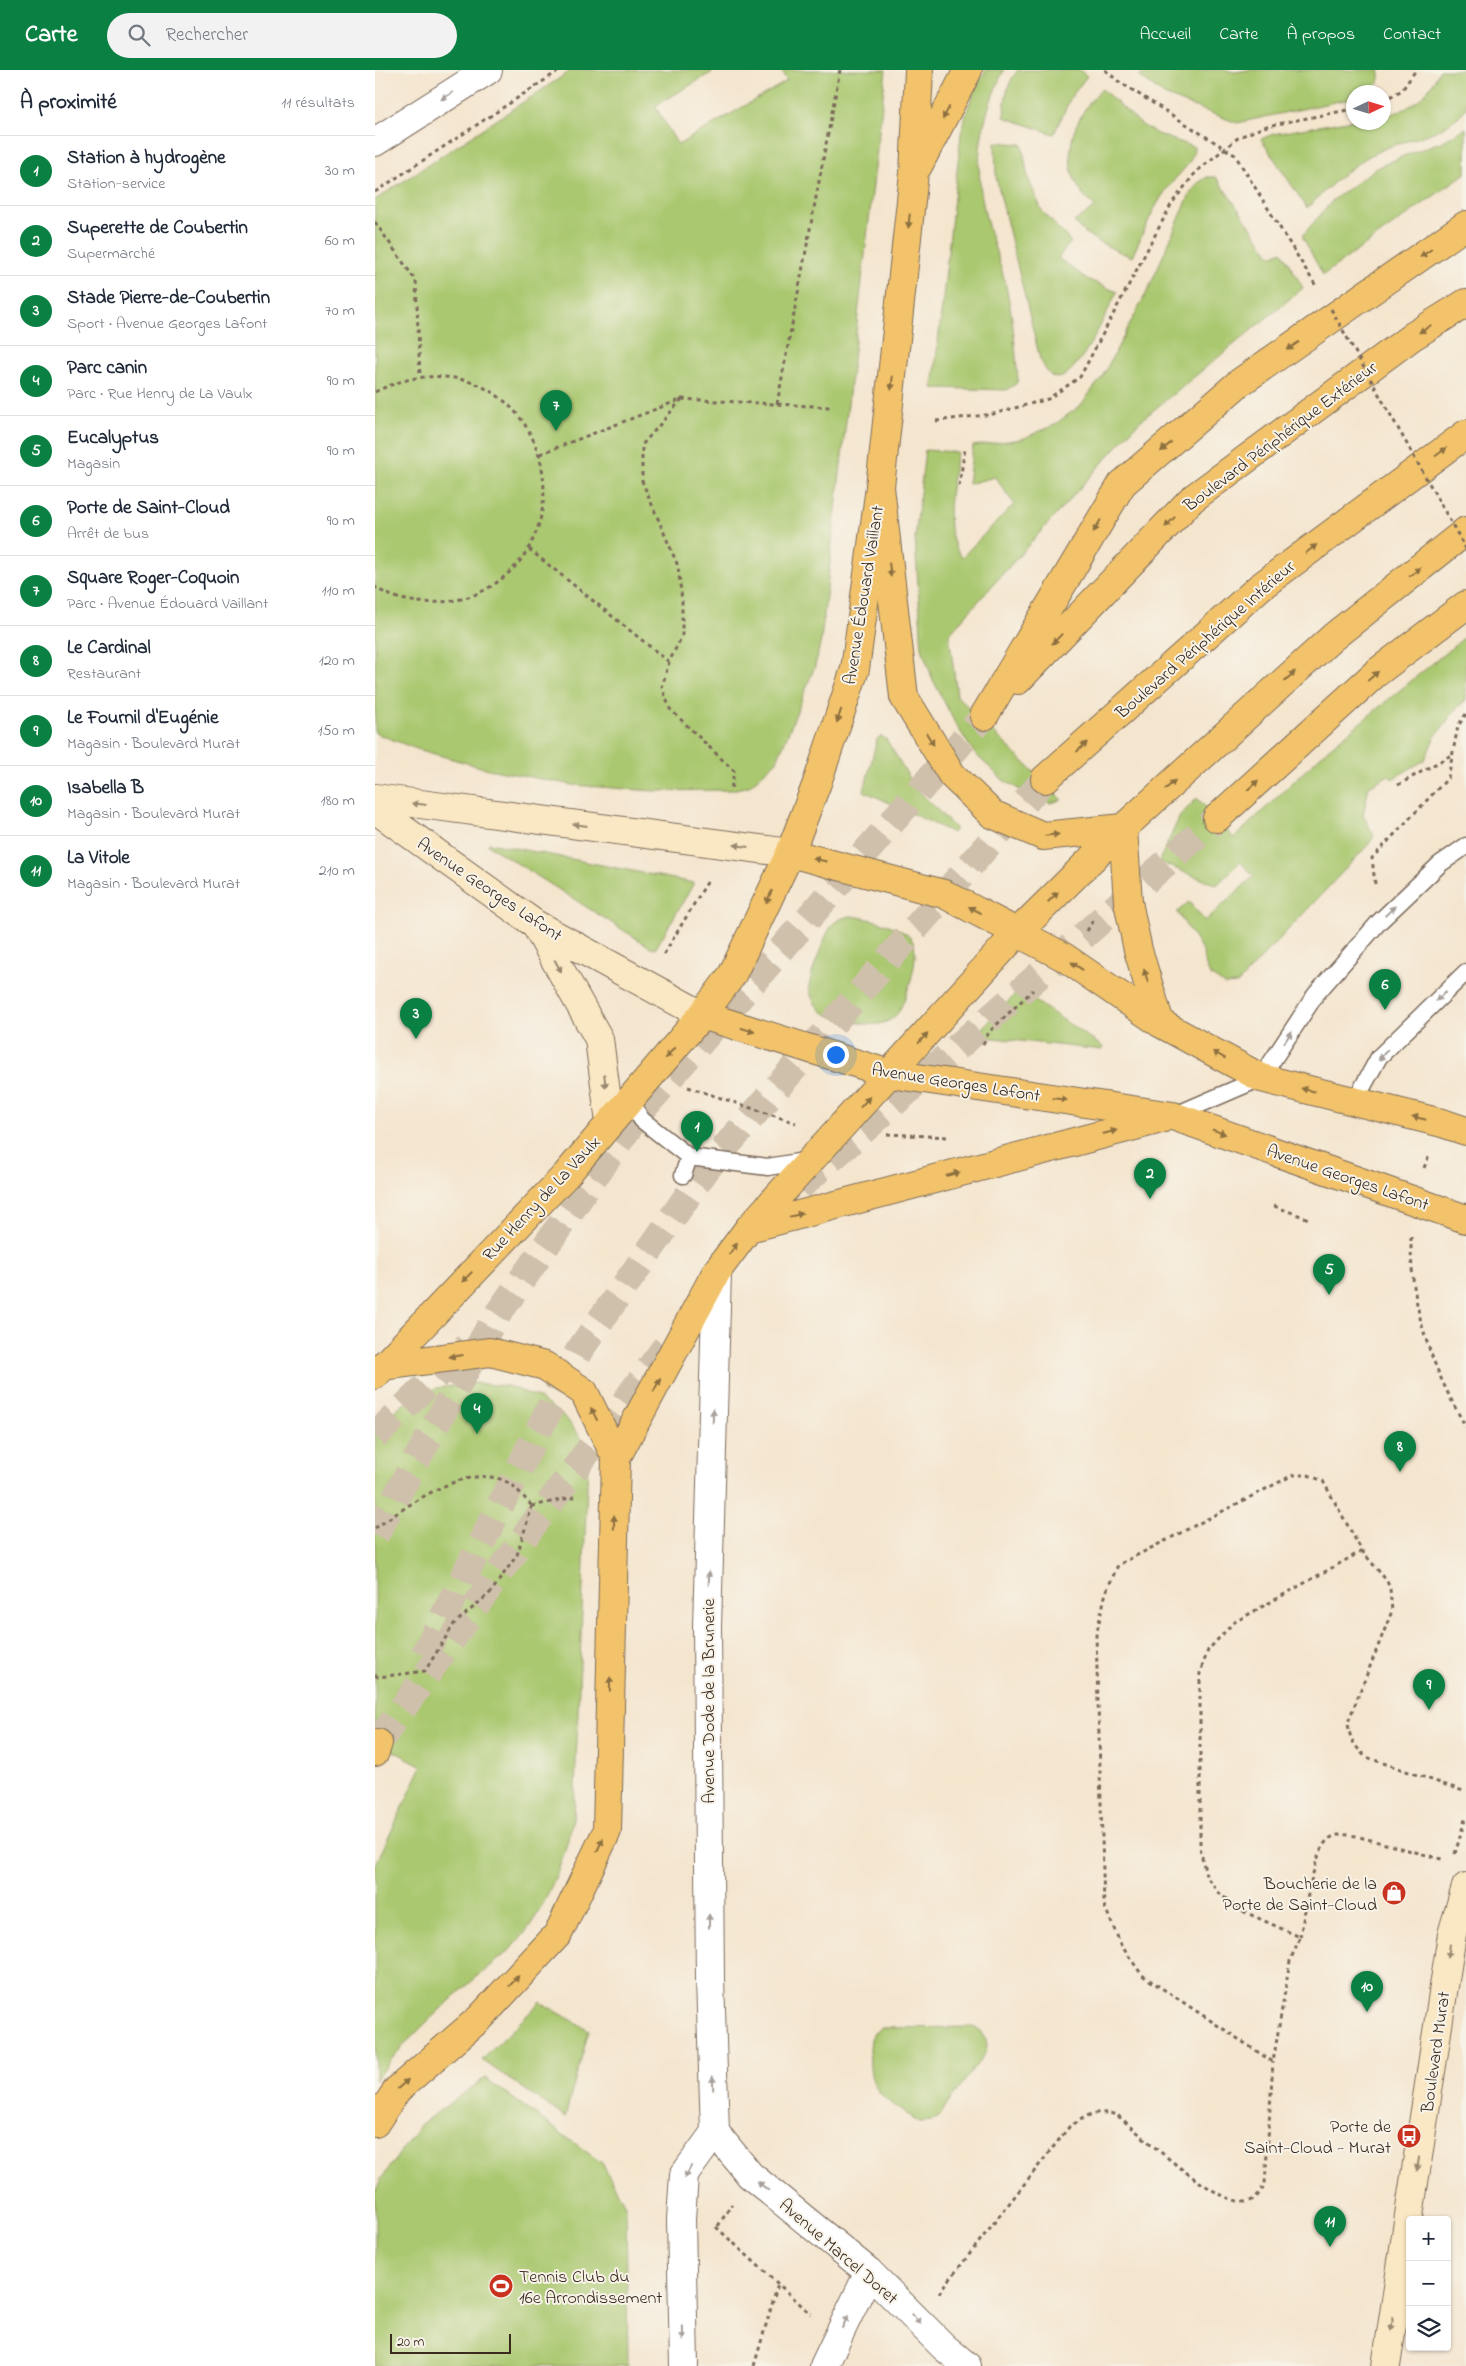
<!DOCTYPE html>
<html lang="fr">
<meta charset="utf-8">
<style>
body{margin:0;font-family:"Indie Flower",sans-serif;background:#f2f2f3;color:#1f2937}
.controls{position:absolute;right:15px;bottom:15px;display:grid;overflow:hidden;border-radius:5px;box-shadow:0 1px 4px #0004}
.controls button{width:45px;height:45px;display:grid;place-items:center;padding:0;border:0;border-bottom:1px solid #e0e1e3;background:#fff;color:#1f2937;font:25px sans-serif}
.compass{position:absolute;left:971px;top:15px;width:45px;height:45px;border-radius:50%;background:#fff;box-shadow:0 1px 4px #0004;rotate:86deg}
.scale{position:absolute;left:15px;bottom:12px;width:121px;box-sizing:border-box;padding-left:5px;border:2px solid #3b2a1e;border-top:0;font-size:14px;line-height:18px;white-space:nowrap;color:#3b2a1e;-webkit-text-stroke:4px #f7f3e8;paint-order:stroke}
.you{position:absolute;left:460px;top:984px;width:18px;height:18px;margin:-12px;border:4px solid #fff;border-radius:50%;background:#1a73e8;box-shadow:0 0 0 8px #1a73e833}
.badge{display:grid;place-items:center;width:32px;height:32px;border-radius:50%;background:#0b8043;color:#fff;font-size:16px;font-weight:700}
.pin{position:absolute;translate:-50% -41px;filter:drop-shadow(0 1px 2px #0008)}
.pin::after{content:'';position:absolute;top:26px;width:18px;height:15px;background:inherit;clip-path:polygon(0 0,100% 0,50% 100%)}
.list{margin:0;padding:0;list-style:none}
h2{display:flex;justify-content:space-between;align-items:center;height:65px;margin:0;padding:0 20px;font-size:21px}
h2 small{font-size:16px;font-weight:400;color:#747a83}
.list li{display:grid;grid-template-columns:32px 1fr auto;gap:15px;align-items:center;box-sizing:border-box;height:70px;padding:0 20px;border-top:1px solid #e0e1e3}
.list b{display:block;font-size:19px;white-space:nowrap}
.list p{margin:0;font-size:16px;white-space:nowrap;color:#747a83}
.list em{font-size:16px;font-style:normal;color:#747a83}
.icon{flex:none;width:28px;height:28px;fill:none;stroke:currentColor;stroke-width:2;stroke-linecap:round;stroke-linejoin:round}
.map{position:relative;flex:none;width:1091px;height:2296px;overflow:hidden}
header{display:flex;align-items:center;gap:30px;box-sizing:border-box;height:70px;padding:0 25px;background:#0b8043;color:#fff}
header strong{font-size:24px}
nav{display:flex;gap:28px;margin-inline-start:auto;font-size:18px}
.search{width:350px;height:45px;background:#f2f2f3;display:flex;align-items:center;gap:12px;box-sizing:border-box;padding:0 18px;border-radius:28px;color:#747a83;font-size:19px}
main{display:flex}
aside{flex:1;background:#fff}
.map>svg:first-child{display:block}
.green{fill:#aac86f;stroke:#727946}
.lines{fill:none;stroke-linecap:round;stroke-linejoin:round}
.highway-tunnel{stroke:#cfc0ab;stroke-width:28;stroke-dasharray:28 14;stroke-linecap:butt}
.lane-casing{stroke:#7c6b5c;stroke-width:19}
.street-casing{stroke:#7c6b5c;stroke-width:30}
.secondary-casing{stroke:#7c6b5c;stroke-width:30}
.primary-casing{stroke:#7c6b5c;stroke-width:30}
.highway-casing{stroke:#7c6b5c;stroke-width:30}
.path{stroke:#7c6b5c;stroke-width:3;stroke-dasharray:4 4;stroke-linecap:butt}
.lane{stroke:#fff;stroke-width:16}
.street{stroke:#fff;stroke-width:28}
.secondary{stroke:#fae7c3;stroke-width:28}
.primary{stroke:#f2c36a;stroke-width:28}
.highway{stroke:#f2c36a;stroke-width:28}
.path-bridge{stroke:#7c6b5c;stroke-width:3;stroke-dasharray:4 4;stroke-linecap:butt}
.oneway{fill:#a79f9a}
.oneway2{fill:#8d6f40}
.oneway3{fill:#9a8870}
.labels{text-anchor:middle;stroke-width:4;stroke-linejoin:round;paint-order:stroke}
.street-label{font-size:18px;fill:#3b2a1e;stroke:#f7f3e8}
.poi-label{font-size:18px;fill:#3b2a1e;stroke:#f7f3e8;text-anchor:end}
</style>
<header>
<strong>Carte</strong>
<div class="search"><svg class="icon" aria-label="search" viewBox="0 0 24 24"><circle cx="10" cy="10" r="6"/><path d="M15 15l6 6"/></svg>Rechercher</div>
<nav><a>Accueil</a><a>Carte</a><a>À propos</a><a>Contact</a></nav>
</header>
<main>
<aside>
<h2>À proximité<small>11 résultats</small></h2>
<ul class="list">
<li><span class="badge">1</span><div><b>Station à hydrogène</b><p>Station-service</p></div><em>30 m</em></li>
<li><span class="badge">2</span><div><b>Superette de Coubertin</b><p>Supermarché</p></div><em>60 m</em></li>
<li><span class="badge">3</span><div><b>Stade Pierre-de-Coubertin</b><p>Sport · Avenue Georges Lafont</p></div><em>70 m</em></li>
<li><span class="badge">4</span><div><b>Parc canin</b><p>Parc · Rue Henry de La Vaulx</p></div><em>90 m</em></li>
<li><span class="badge">5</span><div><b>Eucalyptus</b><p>Magasin</p></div><em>90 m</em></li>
<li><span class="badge">6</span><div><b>Porte de Saint-Cloud</b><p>Arrêt de bus</p></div><em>90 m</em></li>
<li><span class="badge">7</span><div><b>Square Roger-Coquoin</b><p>Parc · Avenue Édouard Vaillant</p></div><em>110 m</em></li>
<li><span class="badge">8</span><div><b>Le Cardinal</b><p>Restaurant</p></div><em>120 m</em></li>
<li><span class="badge">9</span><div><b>Le Fournil d'Eugénie</b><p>Magasin · Boulevard Murat</p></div><em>150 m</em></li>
<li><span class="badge">10</span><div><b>Isabella B</b><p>Magasin · Boulevard Murat</p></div><em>180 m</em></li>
<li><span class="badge">11</span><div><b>La Vitole</b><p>Magasin · Boulevard Murat</p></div><em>210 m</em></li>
</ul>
</aside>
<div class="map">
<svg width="1091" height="2296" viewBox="0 0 1091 2296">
<rect width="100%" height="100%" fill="#f7f3e8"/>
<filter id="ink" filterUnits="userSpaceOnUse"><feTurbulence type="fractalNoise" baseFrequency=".02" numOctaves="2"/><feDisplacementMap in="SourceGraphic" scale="10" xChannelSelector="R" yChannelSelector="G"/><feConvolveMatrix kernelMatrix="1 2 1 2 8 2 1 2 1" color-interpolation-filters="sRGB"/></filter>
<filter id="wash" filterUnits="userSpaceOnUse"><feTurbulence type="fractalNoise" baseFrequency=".0096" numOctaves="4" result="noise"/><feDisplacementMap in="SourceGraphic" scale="20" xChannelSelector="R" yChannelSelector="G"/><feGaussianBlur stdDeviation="1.12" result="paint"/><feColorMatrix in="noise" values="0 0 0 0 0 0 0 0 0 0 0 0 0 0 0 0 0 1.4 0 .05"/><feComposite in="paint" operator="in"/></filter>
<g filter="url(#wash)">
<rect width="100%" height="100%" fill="#f4e5ce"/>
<!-- green -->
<path class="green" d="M197 0H341L280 36 303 75 412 11 406 0H511L446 570 440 596 402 691 374 716 356 720 279 721 198 715 113 699 42 679 0 663V130Z
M611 0H629C609 40 599 83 607 128 611 157 623 184 630 212 638 244 640 277 643 310L641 314 631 320 558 318 586 64C591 41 598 20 611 0Z
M643 0H705L712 6 696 27 679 64 629 47C630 29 631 14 643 0Z
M780 0H849L860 2 874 0H1004C1010 17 992 22 978 22V28L862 53 789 25 764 6Z
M1065 0H1091L1089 10 1091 11V39C1063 69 1036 66 1002 82 975 95 953 118 932 138L886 69 898 64 978 50V52H1008L1009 46C1038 39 1051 27 1065 0Z
M727 19 767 55 782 64 819 77C819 90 809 99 800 109 780 131 769 161 757 187 736 178 714 170 699 152L720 137C716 133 711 128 707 123 683 90 699 44 727 19Z
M1091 58V103L948 205 927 166 958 130 1001 98 1031 85 1068 71Z
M620 72 647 74 653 108 667 141 696 172 683 188 712 209 742 222C734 237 700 317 678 307 672 304 668 294 665 289L621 107Z
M832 107H841L896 186 907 181 928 218 764 352 574 564 582 626 687 730 675 733 652 724 628 710 599 683 580 653 558 610 547 579 540 468 550 380 582 382C577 414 565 460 587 487L639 434 620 407 593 414 598 376 647 369 679 355 705 336 727 307 773 220 815 124 823 113Z
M1091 566V630L1082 638 1059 668 1050 690 1017 709 1014 705 994 716 988 745 999 766 994 774 862 914 850 915 835 905 829 891 828 881 802 842 814 832 830 851 879 806 865 792 842 815 786 793 784 791 805 746 822 728 859 768 953 679Z
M506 666 511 669 540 717 581 759 578 763 489 721 502 669Z
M114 773 319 813 281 878 275 877 113 775Z
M475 846C490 847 528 856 537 870 546 885 533 923 525 939 522 946 515 951 508 953 496 957 483 952 471 950 460 948 448 945 441 935 438 931 435 923 434 918 434 908 451 861 458 854 463 849 468 848 475 846Z
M644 920 728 977 727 980 609 967 605 961Z
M98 1313 133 1316 162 1327 191 1348 209 1372 213 1390 199 1744C190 1789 174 1833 145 1869 132 1885 112 1898 96 1912 62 1942 27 1973 0 2010V1796L47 1696 0 1671V1357L25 1336 62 1318Z
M165 1932 214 1960 190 2047 107 1990Z
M598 1957C609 1962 614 1970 611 1982L563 2047 557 2051 544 2052C504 2025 490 2022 496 1969L499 1963 507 1958Z
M110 2008 227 2093 251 2137 253 2296H0V2122L6 2109 46 2054Z"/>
</g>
<g filter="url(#ink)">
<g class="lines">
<!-- highway-tunnel -->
<path class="highway-tunnel" d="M424 1117 842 748
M0 1366 92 1276
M0 1465 118 1251 264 1043 609 646
M49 1585 204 1281 333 1097 670 709
M3 1673 161 1451 293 1274"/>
<defs>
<path id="lane" d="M254 1030 267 1050 314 1087 393 1097 435 1090
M980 1031 1004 987 1091 902
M798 1046 886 1008 941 924 1004 852 1065 794 1091 776
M308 1105 314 1087"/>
<path id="street" d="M0 72 113 0
M340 2062 335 1909 332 1557 342 1201
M340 2062 375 2105 494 2202 569 2277 592 2296
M309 2296 306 2149 309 2105 340 2062
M449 2296 494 2202"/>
<path id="secondary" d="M0 728 415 783
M0 739 160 854 327 945
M160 854 224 969 235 1053
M1011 2296 1077 1864 1091 1817"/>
<path id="primary" d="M543 96 593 0
M415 783 569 824 689 887 785 953 886 1008 1067 1053 1091 1061
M327 945 515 1004 798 1046 1091 1149
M374 1158 786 1049
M7 1296 115 1282 170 1296 209 1322 241 1388
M0 1305 191 1105 327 945 357 905 415 783 442 713 480 599 505 417 539 103 544 0
M241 1388 342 1201 374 1158 643 862"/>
<path id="highway" d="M505 417 529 627 577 705 617 744 668 766 748 758 753 832 763 880 785 953
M643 610 817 429 1038 266 1091 233
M609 646 747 414 864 313 1091 155
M670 709 885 517 1091 364
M842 748 1001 603 1091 535
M643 862 748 758 958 567 1091 461
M0 1682 3 1673
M0 2053 22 2020 106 1947 183 1864 232 1761 241 1388"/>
</defs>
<!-- lane casing -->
<use href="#lane" class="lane-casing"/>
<!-- street casing -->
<use href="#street" class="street-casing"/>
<!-- secondary casing -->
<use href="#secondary" class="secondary-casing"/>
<!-- primary casing -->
<use href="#primary" class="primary-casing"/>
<!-- highway casing -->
<use href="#highway" class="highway-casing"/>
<!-- path -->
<path class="path" d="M730 0 743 11 860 85 941 216
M1008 31 1027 20 1041 0
M0 122 185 0
M0 152 41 211 45 307
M0 322C22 311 44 305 70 307 160 314 198 424 144 492 128 511 105 526 81 530 54 535 23 533 0 517
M307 329 267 375V411L303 496 307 531V566L294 592 287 617 295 639 359 701 356 720
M402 334 465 0
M561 351 618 344 673 329 705 307 797 133 821 102 864 67 892 56 978 39
M165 384 307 329 456 337
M584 416 590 379
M154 479 294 592
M1023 715 1078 684
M1000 814 997 788 1073 708 1083 656 1091 644
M712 861 720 847
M289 884 334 809
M608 974 614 962 658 920
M313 1017 421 1053
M512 1064 574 1067
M1049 1098 1054 1085
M899 1136 934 1149
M1036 1167C1035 1238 1056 1296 1091 1357
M157 1436 204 1426
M0 1458C33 1436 91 1391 132 1412 141 1416 150 1429 157 1436
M987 1481 858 1553 833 1580 825 1603V1777L831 1806 843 1822 863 1839 925 1867 915 1891 898 1992 767 1905 746 1875 729 1835 721 1565 731 1522 743 1495 918 1405H933L948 1411 987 1481 1012 1511 1015 1519 1017 1541 973 1652C974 1668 979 1676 991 1687L1091 1722
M0 1605 3 1607 50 1601 79 1554 116 1522 142 1485 157 1436
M1080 1784 1091 1746
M925 1867C929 1847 939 1777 955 1768 963 1763 972 1765 981 1766L1070 1790
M343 2156 357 2134
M341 2157 436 2244
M564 2223 694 2057C713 2045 719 2039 742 2045 766 2064 846 2141 875 2131 883 2128 886 2120 890 2114L898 1992
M379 2296 403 2214"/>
<!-- lane -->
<use href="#lane" class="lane"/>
<!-- street -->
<use href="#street" class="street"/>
<!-- secondary -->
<use href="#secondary" class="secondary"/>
<!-- primary -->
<use href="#primary" class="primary"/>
<!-- highway -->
<use href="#highway" class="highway"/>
<!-- path-bridge -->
<path class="path-bridge" d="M956 239 1091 479"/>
</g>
<!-- one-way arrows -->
<defs><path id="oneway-solid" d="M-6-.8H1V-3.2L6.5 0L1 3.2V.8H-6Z" transform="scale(1.25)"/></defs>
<g class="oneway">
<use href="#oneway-solid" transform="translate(72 26) rotate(148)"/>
<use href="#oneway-solid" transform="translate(1015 841) rotate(-44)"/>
<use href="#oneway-solid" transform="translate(1066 926) rotate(136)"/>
<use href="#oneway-solid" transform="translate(913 967) rotate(-57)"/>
<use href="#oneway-solid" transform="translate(1008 985) rotate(130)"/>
<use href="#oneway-solid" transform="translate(338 1346) rotate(-88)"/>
<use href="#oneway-solid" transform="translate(334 1508) rotate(-88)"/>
<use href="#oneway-solid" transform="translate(334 1851) rotate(-90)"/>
<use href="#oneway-solid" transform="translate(338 2013) rotate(-92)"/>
<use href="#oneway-solid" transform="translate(313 2102) rotate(118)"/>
<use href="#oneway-solid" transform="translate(388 2116) rotate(-141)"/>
<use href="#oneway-solid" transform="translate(541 2249) rotate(46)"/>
<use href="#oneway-solid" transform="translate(470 2252) rotate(-64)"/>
<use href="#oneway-solid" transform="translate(308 2263) rotate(89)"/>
</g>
<g class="oneway2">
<use href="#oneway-solid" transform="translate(571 43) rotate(118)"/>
<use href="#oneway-solid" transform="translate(534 151) rotate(96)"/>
<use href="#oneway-solid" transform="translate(1051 183) rotate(145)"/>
<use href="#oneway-solid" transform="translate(1050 259) rotate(148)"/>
<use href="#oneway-solid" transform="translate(918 276) rotate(145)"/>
<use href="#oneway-solid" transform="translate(517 313) rotate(96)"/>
<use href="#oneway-solid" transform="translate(791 377) rotate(139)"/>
<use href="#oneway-solid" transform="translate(1066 382) rotate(-37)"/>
<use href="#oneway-solid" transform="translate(795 452) rotate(134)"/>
<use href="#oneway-solid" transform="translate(722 456) rotate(121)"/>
<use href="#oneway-solid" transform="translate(936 479) rotate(-37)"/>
<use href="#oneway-solid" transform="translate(515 500) rotate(83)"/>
<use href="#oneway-solid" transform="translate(1040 502) rotate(-39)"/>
<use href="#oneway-solid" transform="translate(682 569) rotate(134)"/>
<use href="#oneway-solid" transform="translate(915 606) rotate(-42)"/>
<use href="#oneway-solid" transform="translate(998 606) rotate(-41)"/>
<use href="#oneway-solid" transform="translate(464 646) rotate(108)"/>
<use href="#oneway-solid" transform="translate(555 669) rotate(58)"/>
<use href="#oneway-solid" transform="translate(707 677) rotate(-42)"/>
<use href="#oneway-solid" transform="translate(795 715) rotate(-42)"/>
<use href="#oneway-solid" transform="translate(878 715) rotate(-42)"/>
<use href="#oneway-solid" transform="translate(677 765) rotate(-6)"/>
<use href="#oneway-solid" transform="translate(445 790) rotate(-166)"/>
<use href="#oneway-solid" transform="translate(394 827) rotate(115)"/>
<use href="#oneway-solid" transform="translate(678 827) rotate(-45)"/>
<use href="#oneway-solid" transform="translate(600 840) rotate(-153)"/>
<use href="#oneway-solid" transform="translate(702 896) rotate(-146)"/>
<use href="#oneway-solid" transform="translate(771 906) rotate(-107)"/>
<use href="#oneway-solid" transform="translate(373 960) rotate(18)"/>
<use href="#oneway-solid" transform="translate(548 968) rotate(-48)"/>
<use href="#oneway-solid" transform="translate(295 983) rotate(130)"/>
<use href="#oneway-solid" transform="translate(844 985) rotate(-151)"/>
<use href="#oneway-solid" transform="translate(933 1020) rotate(-166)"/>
<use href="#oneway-solid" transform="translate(685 1029) rotate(8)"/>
<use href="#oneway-solid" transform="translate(490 1032) rotate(-48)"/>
<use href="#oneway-solid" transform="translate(1044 1048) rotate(-166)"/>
<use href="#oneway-solid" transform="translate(735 1062) rotate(-15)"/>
<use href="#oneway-solid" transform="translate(844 1062) rotate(19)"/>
<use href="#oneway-solid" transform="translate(578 1104) rotate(-15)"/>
<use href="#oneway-solid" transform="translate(421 1145) rotate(-15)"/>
<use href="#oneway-solid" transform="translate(358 1179) rotate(-53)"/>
<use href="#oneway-solid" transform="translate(92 1207) rotate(134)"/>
<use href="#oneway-solid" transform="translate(81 1286) rotate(173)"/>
<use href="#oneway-solid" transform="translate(282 1315) rotate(-62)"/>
<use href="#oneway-solid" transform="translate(219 1344) rotate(-116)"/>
<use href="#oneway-solid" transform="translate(239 1452) rotate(-89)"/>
<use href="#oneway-solid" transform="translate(235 1614) rotate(-89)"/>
<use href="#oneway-solid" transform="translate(225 1775) rotate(-65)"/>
<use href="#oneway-solid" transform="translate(139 1911) rotate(-47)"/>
<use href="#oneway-solid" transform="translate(28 2014) rotate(-41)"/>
</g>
<g class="oneway3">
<use href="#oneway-solid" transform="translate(44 734) rotate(-173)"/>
<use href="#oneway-solid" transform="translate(205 755) rotate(-173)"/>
<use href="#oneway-solid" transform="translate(366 776) rotate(-172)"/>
<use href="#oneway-solid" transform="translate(183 896) rotate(61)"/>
<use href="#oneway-solid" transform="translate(230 1011) rotate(83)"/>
<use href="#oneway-solid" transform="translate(1074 1881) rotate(98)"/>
<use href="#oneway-solid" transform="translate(1043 2094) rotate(99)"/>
<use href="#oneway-solid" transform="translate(1017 2254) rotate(99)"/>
</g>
</g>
<!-- icons -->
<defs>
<symbol id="shop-disc" viewBox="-11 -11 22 22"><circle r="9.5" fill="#c8321e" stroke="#f7f3e8"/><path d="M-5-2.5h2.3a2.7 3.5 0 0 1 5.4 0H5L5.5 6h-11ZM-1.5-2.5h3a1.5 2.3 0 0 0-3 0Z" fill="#fff"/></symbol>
<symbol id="bus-disc" viewBox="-11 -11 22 22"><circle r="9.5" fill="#c8321e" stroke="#f7f3e8"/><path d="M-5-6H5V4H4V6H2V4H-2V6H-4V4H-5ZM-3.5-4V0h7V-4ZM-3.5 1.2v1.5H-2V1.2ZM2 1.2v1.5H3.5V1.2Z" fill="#fff"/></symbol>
<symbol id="stadium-disc" viewBox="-11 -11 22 22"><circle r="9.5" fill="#c8321e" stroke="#f7f3e8"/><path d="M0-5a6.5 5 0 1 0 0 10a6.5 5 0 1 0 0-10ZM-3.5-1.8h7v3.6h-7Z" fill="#fff"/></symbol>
</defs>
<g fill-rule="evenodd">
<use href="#shop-disc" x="1005" y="1809" width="28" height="28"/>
<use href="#bus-disc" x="1020" y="2052" width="28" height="28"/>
<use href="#stadium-disc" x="112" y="2202" width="28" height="28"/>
</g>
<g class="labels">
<!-- street labels -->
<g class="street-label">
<text transform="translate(905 366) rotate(-37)" y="6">Boulevard Périphérique Extérieur</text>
<text transform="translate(488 525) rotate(-81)" y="6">Avenue Édouard Vaillant</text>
<text transform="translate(830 569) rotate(-41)" y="6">Boulevard Périphérique Intérieur</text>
<text transform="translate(115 819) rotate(34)" y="6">Avenue Georges Lafont</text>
<text transform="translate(581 1012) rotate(9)" y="6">Avenue Georges Lafont</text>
<text transform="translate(973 1107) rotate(19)" y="6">Avenue Georges Lafont</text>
<text transform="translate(166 1128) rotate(-47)" y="6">Rue Henry de La Vaulx</text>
<text transform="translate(333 1631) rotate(-90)" y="6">Avenue Dode de la Brunerie</text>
<text transform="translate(1060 1982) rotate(-82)" y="6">Boulevard Murat</text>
<text transform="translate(464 2181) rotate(41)" y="6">Avenue Marcel Doret</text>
</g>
<!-- poi labels -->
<g class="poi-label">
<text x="1002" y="1819">Boucherie de la<tspan x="1002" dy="21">Porte de Saint-Cloud</tspan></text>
<text x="1016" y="2062">Porte de<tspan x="1016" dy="21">Saint-Cloud - Murat</tspan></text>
<text x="144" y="2212" text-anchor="start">Tennis Club du<tspan x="144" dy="21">16e Arrondissement</tspan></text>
</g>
</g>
</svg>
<div class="controls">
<button>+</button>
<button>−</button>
<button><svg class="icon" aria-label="layers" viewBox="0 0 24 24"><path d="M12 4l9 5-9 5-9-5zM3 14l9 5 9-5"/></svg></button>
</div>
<svg class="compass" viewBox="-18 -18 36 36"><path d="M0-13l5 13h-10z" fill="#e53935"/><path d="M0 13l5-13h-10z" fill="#747a83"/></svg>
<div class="scale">20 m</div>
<div class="you"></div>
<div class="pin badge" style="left:322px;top:1082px">1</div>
<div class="pin badge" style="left:775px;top:1129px">2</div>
<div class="pin badge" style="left:41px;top:969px">3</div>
<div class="pin badge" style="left:102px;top:1364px">4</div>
<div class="pin badge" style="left:954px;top:1225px">5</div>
<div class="pin badge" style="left:1010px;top:940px">6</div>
<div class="pin badge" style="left:181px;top:361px">7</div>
<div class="pin badge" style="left:1025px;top:1402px">8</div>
<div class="pin badge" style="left:1054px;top:1640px">9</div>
<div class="pin badge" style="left:992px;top:1942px">10</div>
<div class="pin badge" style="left:955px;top:2177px">11</div>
</div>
</main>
